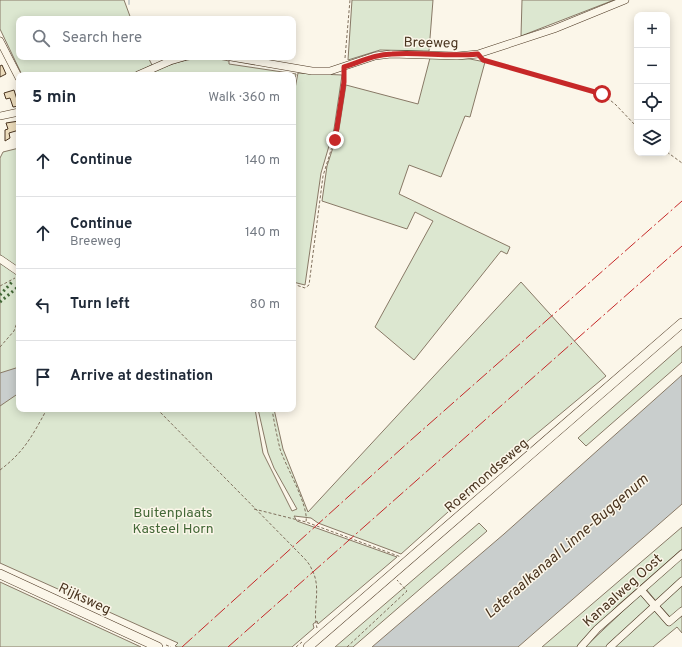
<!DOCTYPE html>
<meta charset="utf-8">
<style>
body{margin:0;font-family:Overpass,sans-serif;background:#f6f6f7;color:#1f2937}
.controls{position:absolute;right:12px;top:12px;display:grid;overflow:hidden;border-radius:8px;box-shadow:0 2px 10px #0003}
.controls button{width:36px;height:36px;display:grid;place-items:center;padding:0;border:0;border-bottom:1px solid #e0e1e3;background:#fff;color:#1f2937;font:20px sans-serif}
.stop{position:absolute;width:12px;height:12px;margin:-9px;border:3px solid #c62828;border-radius:50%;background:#fff}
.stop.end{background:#c62828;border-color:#fff;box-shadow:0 1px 4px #0008}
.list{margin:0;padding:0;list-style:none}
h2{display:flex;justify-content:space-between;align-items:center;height:52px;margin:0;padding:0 16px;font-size:17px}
h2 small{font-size:13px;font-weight:400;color:#747a83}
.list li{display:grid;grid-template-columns:26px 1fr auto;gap:12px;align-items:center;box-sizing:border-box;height:72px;padding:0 16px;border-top:1px solid #e0e1e3}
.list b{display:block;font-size:15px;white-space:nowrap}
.list p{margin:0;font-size:13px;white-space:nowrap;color:#747a83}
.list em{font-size:13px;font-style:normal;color:#747a83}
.icon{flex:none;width:22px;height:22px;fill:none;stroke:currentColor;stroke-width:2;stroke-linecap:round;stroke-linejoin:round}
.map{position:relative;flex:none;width:682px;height:647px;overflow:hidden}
.search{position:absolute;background:#fff;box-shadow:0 2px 10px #0003;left:16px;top:16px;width:280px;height:44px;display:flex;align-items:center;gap:10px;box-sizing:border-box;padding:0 14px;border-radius:8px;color:#747a83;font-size:15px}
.panel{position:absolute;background:#fff;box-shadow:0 2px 10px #0003;left:16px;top:72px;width:280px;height:340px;border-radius:8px}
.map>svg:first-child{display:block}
.green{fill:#dce7d0;stroke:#887966}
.water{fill:#c9cecd;stroke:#887966}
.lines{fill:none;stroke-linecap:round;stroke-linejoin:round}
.stream{stroke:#c9cecd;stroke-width:2}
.building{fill:#ecdcbc;stroke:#4a3520}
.minor-casing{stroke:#4a3520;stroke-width:8}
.major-casing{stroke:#4a3520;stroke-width:10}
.path{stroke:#7f6f5c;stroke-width:1;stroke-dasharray:3 2;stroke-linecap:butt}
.minor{stroke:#fbf6e9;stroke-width:7}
.major{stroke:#fbf6e9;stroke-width:9}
.hedge{stroke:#436837;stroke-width:3;stroke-dasharray:2 3;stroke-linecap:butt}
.power{stroke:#c62828;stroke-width:1;stroke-dasharray:14 3 2 3;stroke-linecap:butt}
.route{stroke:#c62828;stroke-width:5}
.labels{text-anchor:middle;stroke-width:3;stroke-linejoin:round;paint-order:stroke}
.street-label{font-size:14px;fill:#4a3520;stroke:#fbf6e9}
.park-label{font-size:14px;fill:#436837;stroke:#fbf6e9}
.water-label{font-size:15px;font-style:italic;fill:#4a3520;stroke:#fbf6e9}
</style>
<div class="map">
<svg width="682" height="647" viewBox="0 0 682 647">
<rect width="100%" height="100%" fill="#fbf6e9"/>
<!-- green -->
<path class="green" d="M0 0H124L131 19H19V57H148L152 65 131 75H22L0 29Z
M352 0H433L429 51 380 50 348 60Z
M522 0H614L521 36Z
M209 57 229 61V64L296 74 293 89V75H147C169 64 184 59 209 57Z
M430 58 470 59 485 62 470 117 465 116 441 177 409 165 399 194 510 247 507 254 501 251 414 360 375 327 433 221 415 212 407 229 322 201 327 166 339 129 346 85 418 104Z
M298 73 342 75 334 129 321 173 305 285 293 282V99Z
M19 148V409H255L263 453 292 511 297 509 274 468 268 453 258 409H274L283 449 308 512 521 282 606 376 523 445 401 554 318 523 311 518 294 516 297 521 397 557 318 624 317 621 313 624 314 628 292 647H178L175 646 178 643 0 563V158L3 152Z
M682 346V362L586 446 578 438Z
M479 523 487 531 353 647H335Z
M682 527V549L617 606 578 647H542Z
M682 558V578L656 601 646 589Z
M0 582 141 647H0Z
M682 585V607L670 617 659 605Z
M641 594 651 606 607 647H585Z
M654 609 669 626 682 615V633L677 627 653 647H613Z"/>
<!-- water -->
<path class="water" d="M19 367V393L0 406V373Z
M682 375V504L518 647H372L504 534Z"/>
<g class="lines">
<!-- stream -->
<path class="stream" d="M129 0V4"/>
</g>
<!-- building -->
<path class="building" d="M2 65 6 74 0 77V66Z
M14 90 19 106 13 107 10 98 6 99 4 93Z
M19 121V130L9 133 10 138 5 141V130L8 129 6 123Z"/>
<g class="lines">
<defs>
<path id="minor" d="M0 41 19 78
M231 57 312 71H330L375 56 391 54 457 56 478 54 554 29 625 0
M138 75 170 61 184 57
M0 116 19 112
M0 259 19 272
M641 590 669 622 682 611
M581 647 597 629 682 554
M610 647 682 581"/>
<path id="major" d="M0 574 158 647
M308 647 682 323"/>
</defs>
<!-- minor casing -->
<use href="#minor" class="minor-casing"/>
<!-- major casing -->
<use href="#major" class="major-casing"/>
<!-- path -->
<path class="path" d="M345 58 350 0
M483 60 602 94 615 104 637 127
M667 152 682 163
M293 284 305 288 309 285 323 176 339 124 344 73
M0 286 15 278
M0 347 14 331 19 317
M157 409 301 555C305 559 310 564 312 570 322 588 312 609 317 628
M272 409C274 422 277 436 280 449 286 467 309 506 306 522
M0 470C25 451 32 436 47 409
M254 509 306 522 401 557
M166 645 171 647
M296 647 302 642
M347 647 407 591 397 580"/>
<!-- minor -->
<use href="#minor" class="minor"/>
<!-- major -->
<use href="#major" class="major"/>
<!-- hedge -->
<path class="hedge" d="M0 295 12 282
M0 302 19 286"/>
<!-- power -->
<path class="power" d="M182 647 411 440 682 201
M228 647 682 246"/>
</g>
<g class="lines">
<!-- route -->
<path class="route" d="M335 140 344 82V67C360 62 375 54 392 54 420 52 449 57 478 54L483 60 602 94"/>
</g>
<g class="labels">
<!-- street labels -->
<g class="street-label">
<text transform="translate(431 42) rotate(1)" y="5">Breeweg</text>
<text transform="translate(486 475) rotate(-41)" y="5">Roermondseweg</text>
<text transform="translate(622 590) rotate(-42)" y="5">Kanaalweg Oost</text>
<text transform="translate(85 598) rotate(25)" y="5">Rijksweg</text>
</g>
<!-- park labels -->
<g class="park-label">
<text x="173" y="517">Buitenplaats<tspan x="173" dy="16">Kasteel Horn</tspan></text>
</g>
<!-- water labels -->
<g class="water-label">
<text transform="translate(566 546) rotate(-41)" y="5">Lateraalkanaal Linne-Buggenum</text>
</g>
</g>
</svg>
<div class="controls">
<button>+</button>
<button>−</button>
<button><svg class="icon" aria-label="locate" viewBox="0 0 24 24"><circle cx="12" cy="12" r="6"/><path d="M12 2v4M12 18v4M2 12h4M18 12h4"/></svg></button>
<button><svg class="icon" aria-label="layers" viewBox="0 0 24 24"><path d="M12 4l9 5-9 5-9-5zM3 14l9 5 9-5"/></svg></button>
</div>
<div class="stop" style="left:602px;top:94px"></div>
<div class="stop end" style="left:335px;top:140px"></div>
<div class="search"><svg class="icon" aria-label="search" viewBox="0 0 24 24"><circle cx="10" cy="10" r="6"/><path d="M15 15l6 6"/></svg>Search here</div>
<section class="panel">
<h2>5 min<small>Walk · 360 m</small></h2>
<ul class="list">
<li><svg class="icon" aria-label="ahead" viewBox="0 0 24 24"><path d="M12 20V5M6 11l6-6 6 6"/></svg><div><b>Continue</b></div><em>140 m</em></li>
<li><svg class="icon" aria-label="ahead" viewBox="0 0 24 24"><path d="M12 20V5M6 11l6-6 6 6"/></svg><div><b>Continue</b><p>Breeweg</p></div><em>140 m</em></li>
<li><svg class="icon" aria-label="left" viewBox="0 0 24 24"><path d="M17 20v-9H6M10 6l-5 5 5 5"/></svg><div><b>Turn left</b></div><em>80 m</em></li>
<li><svg class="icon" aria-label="arrive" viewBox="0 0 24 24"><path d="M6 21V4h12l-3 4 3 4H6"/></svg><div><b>Arrive at destination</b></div></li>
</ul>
</section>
</div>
